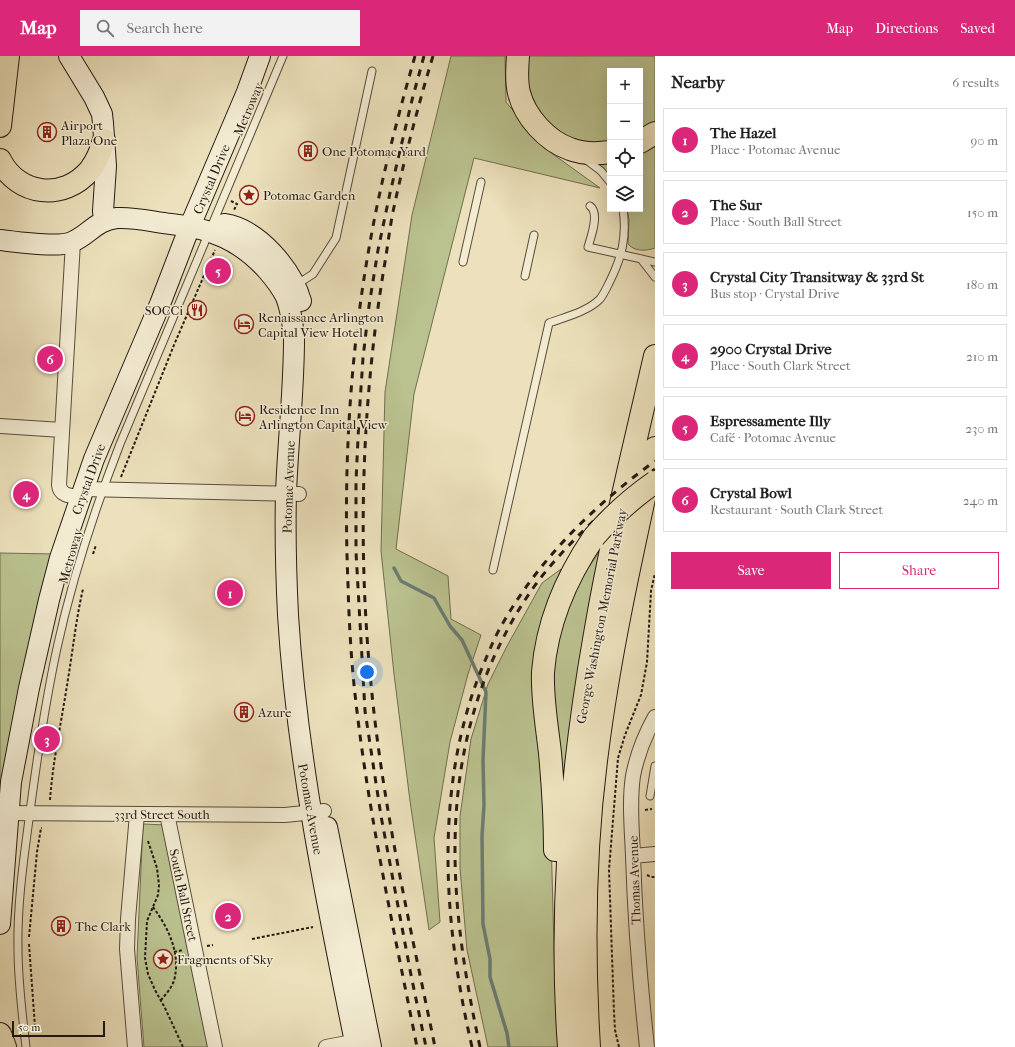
<!DOCTYPE html>
<meta charset="utf-8">
<style>
body{margin:0;font-family:"IM FELL French Canon",serif;background:#f2f2f2;color:#202124}
.controls{position:absolute;right:12px;top:12px;display:grid;overflow:hidden;border-radius:0px;box-shadow:0 4px 16px #0002}
.controls button{width:36px;height:36px;display:grid;place-items:center;padding:0;border:0;border-bottom:1px solid #e0e0e0;background:#fff;color:#202124;font:20px sans-serif}
.scale{position:absolute;left:12px;bottom:10px;width:93px;box-sizing:border-box;padding-left:4px;border:2px solid #251a13;border-top:0;font-size:11px;line-height:14px;white-space:nowrap;color:#251a13;-webkit-text-stroke:3px #f3ecd3;paint-order:stroke}
.you{position:absolute;left:367px;top:616px;width:14px;height:14px;margin:-10px;border:3px solid #fff;border-radius:50%;background:#1a73e8;box-shadow:0 0 0 6px #1a73e833}
.badge{display:grid;place-items:center;width:26px;height:26px;border-radius:50%;background:#db2777;color:#fff;font-size:13px;font-weight:700}
.pin{position:absolute;translate:-50% -50%;border:2px solid #fff;box-shadow:0 1px 4px #0006}
.list{margin:0;padding:0;list-style:none}
h2{display:flex;justify-content:space-between;align-items:center;height:52px;margin:0;padding:0 16px;font-size:17px}
h2 small{font-size:13px;font-weight:400;color:#757577}
.list li{display:grid;grid-template-columns:26px 1fr auto;gap:12px;align-items:center;box-sizing:border-box;height:64px;margin:0 8px 8px;padding:0 8px;border:1px solid #e0e0e0;border-radius:0px}
.list b{display:block;font-size:15px;white-space:nowrap}
.list p{margin:0;font-size:13px;white-space:nowrap;color:#757577}
.list em{font-size:13px;font-style:normal;color:#757577}
.actions{display:flex;gap:8px;padding:12px 16px}
.actions a{flex:1;padding:9px 0;border:1px solid #db2777;border-radius:0px;text-align:center;font-size:14px;color:#db2777}
.actions .main{background:#db2777;color:#fff}
.icon{flex:none;width:22px;height:22px;fill:none;stroke:currentColor;stroke-width:2;stroke-linecap:round;stroke-linejoin:round}
.map{position:relative;flex:none;width:655px;height:991px;overflow:hidden}
header{display:flex;align-items:center;gap:24px;box-sizing:border-box;height:56px;padding:0 20px;background:#db2777;color:#fff}
header strong{font-size:19px}
nav{display:flex;gap:22px;margin-inline-start:auto;font-size:14px}
.search{width:280px;height:36px;background:#f2f2f2;display:flex;align-items:center;gap:10px;box-sizing:border-box;padding:0 14px;border-radius:0px;color:#757577;font-size:15px}
main{display:flex}
aside{flex:1;background:#fff}
.map>svg:first-child{display:block}
.green{fill:#bac28f;stroke:#706e51}
.lines{fill:none;stroke-linecap:round;stroke-linejoin:round}
.stream{stroke:#6b7c72;stroke-width:3.5}
.lane-casing{stroke:#574c3d;stroke-width:9}
.street-casing{stroke:#574c3d;stroke-width:16}
.secondary-casing{stroke:#251a13;stroke-width:22}
.highway-casing{stroke:#251a13;stroke-width:24}
.path{stroke:#251a13;stroke-width:2;stroke-dasharray:3 2;stroke-linecap:butt}
.lane{stroke:#f3ecd3;stroke-width:7}
.street{stroke:#f3ecd3;stroke-width:14}
.secondary{stroke:#f3ecd3;stroke-width:20}
.highway{stroke:#ece1bc;stroke-width:22}
.rail{stroke:#251a13;stroke-width:3;stroke-dasharray:7 7;stroke-linecap:butt}
.highway-bridge-casing{stroke:#251a13;stroke-width:24;stroke-linecap:butt}
.highway-bridge{stroke:#ece1bc;stroke-width:22}
.labels{text-anchor:middle;stroke-width:3;stroke-linejoin:round;paint-order:stroke}
.street-label{font-size:13px;fill:#251a13;stroke:#f3ecd3}
.poi-label{font-size:13px;fill:#251a13;stroke:#f3ecd3;text-anchor:start}
</style>
<header>
<strong>Map</strong>
<div class="search"><svg class="icon" aria-label="search" viewBox="0 0 24 24"><circle cx="10" cy="10" r="6"/><path d="M15 15l6 6"/></svg>Search here</div>
<nav><a>Map</a><a>Directions</a><a>Saved</a></nav>
</header>
<main>
<div class="map">
<svg width="655" height="991" viewBox="0 0 655 991">
<rect width="100%" height="100%" fill="#ece1bc"/>
<filter id="stains"><feTurbulence type="fractalNoise" baseFrequency=".005" numOctaves="4"/><feColorMatrix values="0 0 0 0 .2 0 0 0 0 .09 0 0 0 0 .02 0 0 0 .5 -.17"/></filter>
<radialGradient id="worn" r=".72"><stop offset=".6" stop-color="#630" stop-opacity="0"/><stop offset="1" stop-color="#630" stop-opacity=".3"/></radialGradient>
<!-- green -->
<path class="green" d="M451 0H505L506 46 543 91 600 132 474 102 414 338 396 493 448 520 451 563 481 579 468 618 450 686 434 782 440 866 429 874 410 745 394 618 381 495 385 336 412 159Z
M525 0H655V66L640 81V15H610V87L589 92 555 77 529 48Z
M655 83V192C646 195 635 196 628 188L629 164 627 153H640V93Z
M610 102V119L595 105Z
M607 485 563 787 553 624 557 585 572 535Z
M0 497 55 498 4 725 0 726Z
M561 513 545 556 555 929 561 991H488L467 894 460 812V760L471 683 488 628 507 590 542 527Z
M143 768 166 769 210 991H144L137 902Z"/>
<g class="lines">
<!-- stream -->
<path class="stream" d="M394 512 401 525 434 542 450 570 462 584 486 636 483 704 484 749 482 780 483 868 490 903V921L507 977 509 991"/>
<defs>
<path id="lane" d="M585 103 601 115 610 126
M590 150C600 157 591 181 588 191L655 206
M641 203 655 221
M463 206 481 126
M525 220 534 179
M296 229 313 218 336 182 372 15
M493 514 549 267C565 261 587 256 600 243 604 238 607 231 610 225 622 201 627 180 623 153
M650 740 655 710
M26 991C22 958 18 925 18 892 17 844 25 795 31 748 38 696 46 643 57 592 72 523 94 455 120 388L283 0"/>
<path id="street" d="M73 186 59 429C60 440 71 440 81 441
M0 370 62 374
M84 433 299 438
M1 757 285 759 324 755
M167 758 215 991
M633 800 655 798
M135 991 127 893 128 863 137 758
M326 991 363 984
M647 991C640 927 635 864 633 800 632 774 629 746 633 720 637 699 645 679 655 661"/>
<path id="secondary" d="M69 0 94 41 102 58 103 67 106 110 103 155 104 165
M224 168C259 173 292 214 301 245
M0 184C17 186 58 192 72 186 89 179 96 164 117 162 136 161 153 166 171 168 210 172 240 184 267 214 274 222 281 231 286 241 291 254 293 269 294 283 294 334 288 385 286 437 285 477 286 518 288 559 297 705 327 848 356 991
M327 771 371 991
M0 868 11 726 29 632 49 544 60 502 94 403 160 248 190 170 247 36 260 0"/>
<path id="highway" d="M518 0C517 12 516 25 519 37 525 61 547 85 570 93 583 98 596 98 610 96
M0 70 8 0
M640 86 655 77
M0 104C18 140 64 145 90 114 97 105 101 95 104 84
M555 794C555 762 553 730 550 697 547 670 542 643 543 616 547 566 566 522 594 481
M0 978 5 991
M569 991C559 853 571 714 595 578 611 484 634 392 655 300
M589 991C583 893 584 794 597 697 610 594 633 493 655 392"/>
</defs>
<!-- lane casing -->
<use href="#lane" class="lane-casing"/>
<!-- street casing -->
<use href="#street" class="street-casing"/>
<!-- secondary casing -->
<use href="#secondary" class="secondary-casing"/>
<!-- highway casing -->
<use href="#highway" class="highway-casing"/>
<!-- path -->
<path class="path" d="M231 145 237 148 234 154
M121 421 174 289 215 194
M93 498 96 489
M50 744C53 703 62 663 68 623 73 593 76 563 83 533
M645 754 652 753
M148 785 157 812 159 829 158 839 147 865 145 902 148 918 155 934 165 952 183 991
M647 819 651 821H655
M153 851C167 870 180 895 175 920 174 929 167 937 161 944
M29 881 37 796 41 772H42
M252 883 313 871
M29 888 35 971
M207 890 213 889
M174 896 183 894
M619 991 615 974 614 956 609 814 618 702 625 679 641 639 647 606 651 535 655 517"/>
<!-- lane -->
<use href="#lane" class="lane"/>
<!-- street -->
<use href="#street" class="street"/>
<!-- secondary -->
<use href="#secondary" class="secondary"/>
<!-- highway -->
<use href="#highway" class="highway"/>
<!-- rail -->
<path class="rail" d="M415 0C398 60 382 120 371 181 350 295 343 412 348 528 349 565 351 602 355 638 368 757 394 874 417 991
M424 0 412 44 390 137 378 194 369 250 363 302 359 362 356 425V496L365 655 381 760 411 919 426 991
M433 0C418 50 405 100 394 151 390 169 388 188 385 206 361 348 357 495 372 638 384 757 411 874 435 991
M472 991C443 865 433 729 484 607 489 596 493 585 499 574 536 506 593 450 655 405
M480 991C452 862 438 735 490 610 506 573 526 538 552 508 583 472 618 442 655 413"/>
<defs>
<path id="highway-bridge" d="M594 481C612 460 632 442 655 426"/>
</defs>
<!-- highway-bridge casing -->
<use href="#highway-bridge" class="highway-bridge-casing"/>
<!-- highway-bridge -->
<use href="#highway-bridge" class="highway-bridge"/>
</g>
<!-- icons -->
<defs>
<symbol id="building-ring" viewBox="-11 -11 22 22"><circle r="9.5" fill="#f3ecd3" stroke="#8f2418" stroke-width="1.5"/><path d="M-4-6H4V6H1V3H-1V6H-4ZM-2.5-4.3h1.7v1.8h-1.7ZM.8-4.3h1.7v1.8H.8ZM-2.5-1h1.7V.8h-1.7ZM.8-1h1.7V.8H.8Z" fill="#8f2418"/></symbol>
<symbol id="sight-ring" viewBox="-11 -11 22 22"><circle r="9.5" fill="#f3ecd3" stroke="#8f2418" stroke-width="1.5"/><path d="M0-6L1.8-2.2L6-1.7L2.9 1.2L3.7 5.4L0 3.3L-3.7 5.4L-2.9 1.2L-6-1.7L-1.8-2.2Z" fill="#8f2418"/></symbol>
<symbol id="restaurant-ring" viewBox="-11 -11 22 22"><circle r="9.5" fill="#f3ecd3" stroke="#8f2418" stroke-width="1.5"/><path d="M-5-6h1v4h1v-4h1v4h1v-4h1v5L-1.5 .5V6h-2V.5L-5-1ZM5-6V6H3V1.5H1.5Q1.5-4 5-6Z" fill="#8f2418"/></symbol>
<symbol id="hotel-ring" viewBox="-11 -11 22 22"><circle r="9.5" fill="#f3ecd3" stroke="#8f2418" stroke-width="1.5"/><path d="M-6-4.5h1.5V1H6V5H4.5V3h-9V5H-6ZM-4 0a1.8 1.8 0 1 1 3.6 0ZM.5 0V-2.5h3Q6-2.5 6 0Z" fill="#8f2418"/></symbol>
</defs>
<g fill-rule="evenodd">
<use href="#building-ring" x="36" y="65" width="22" height="22"/>
<use href="#building-ring" x="297" y="84" width="22" height="22"/>
<use href="#sight-ring" x="238" y="128" width="22" height="22"/>
<use href="#restaurant-ring" x="186" y="243" width="22" height="22"/>
<use href="#hotel-ring" x="233" y="257" width="22" height="22"/>
<use href="#hotel-ring" x="234" y="349" width="22" height="22"/>
<use href="#building-ring" x="233" y="645" width="22" height="22"/>
<use href="#building-ring" x="50" y="859" width="22" height="22"/>
<use href="#sight-ring" x="152" y="892" width="22" height="22"/>
</g>
<g class="labels">
<!-- street labels -->
<g class="street-label">
<text transform="translate(248 53) rotate(-67)" y="5">Metroway</text>
<text transform="translate(211 123) rotate(-67)" y="5">Crystal Drive</text>
<text transform="translate(88 423) rotate(-70)" y="5">Crystal Drive</text>
<text transform="translate(288 431) rotate(-88)" y="5">Potomac Avenue</text>
<text transform="translate(70 500) rotate(-74)" y="5">Metroway</text>
<text transform="translate(601 560) rotate(-79)" y="5">George Washington Memorial Parkway</text>
<text transform="translate(311 753) rotate(80)" y="5">Potomac Avenue</text>
<text x="162" y="763">33rd Street South</text>
<text transform="translate(634 824) rotate(-92)" y="5">Thomas Avenue</text>
<text transform="translate(184 839) rotate(78)" y="5">South Ball Street</text>
</g>
<!-- poi labels -->
<g class="poi-label">
<text x="61" y="74">Airport<tspan x="61" dy="15">Plaza One</tspan></text>
<text x="322" y="100">One Potomac Yard</text>
<text x="263" y="144">Potomac Garden</text>
<text x="183" y="259" text-anchor="end">SOCCi</text>
<text x="258" y="266">Renaissance Arlington<tspan x="258" dy="15">Capital View Hotel</tspan></text>
<text x="259" y="358">Residence Inn<tspan x="259" dy="15">Arlington Capital View</tspan></text>
<text x="258" y="661">Azure</text>
<text x="75" y="875">The Clark</text>
<text x="177" y="908">Fragments of Sky</text>
</g>
</g>
<rect width="100%" height="100%" filter="url(#stains)"/>
<rect width="100%" height="100%" fill="url(#worn)"/>
</svg>
<div class="controls">
<button>+</button>
<button>−</button>
<button><svg class="icon" aria-label="locate" viewBox="0 0 24 24"><circle cx="12" cy="12" r="6"/><path d="M12 2v4M12 18v4M2 12h4M18 12h4"/></svg></button>
<button><svg class="icon" aria-label="layers" viewBox="0 0 24 24"><path d="M12 4l9 5-9 5-9-5zM3 14l9 5 9-5"/></svg></button>
</div>
<div class="scale">50 m</div>
<div class="you"></div>
<div class="pin badge" style="left:230px;top:537px">1</div>
<div class="pin badge" style="left:228px;top:860px">2</div>
<div class="pin badge" style="left:47px;top:683px">3</div>
<div class="pin badge" style="left:26px;top:438px">4</div>
<div class="pin badge" style="left:218px;top:215px">5</div>
<div class="pin badge" style="left:50px;top:303px">6</div>
</div>
<aside>
<h2>Nearby<small>6 results</small></h2>
<ul class="list">
<li><span class="badge">1</span><div><b>The Hazel</b><p>Place · Potomac Avenue</p></div><em>90 m</em></li>
<li><span class="badge">2</span><div><b>The Sur</b><p>Place · South Ball Street</p></div><em>150 m</em></li>
<li><span class="badge">3</span><div><b>Crystal City Transitway &amp; 33rd St</b><p>Bus stop · Crystal Drive</p></div><em>180 m</em></li>
<li><span class="badge">4</span><div><b>2900 Crystal Drive</b><p>Place · South Clark Street</p></div><em>210 m</em></li>
<li><span class="badge">5</span><div><b>Espressamente Illy</b><p>Café · Potomac Avenue</p></div><em>230 m</em></li>
<li><span class="badge">6</span><div><b>Crystal Bowl</b><p>Restaurant · South Clark Street</p></div><em>240 m</em></li>
</ul>
<div class="actions"><a class="main">Save</a><a>Share</a></div>
</aside>
</main>
